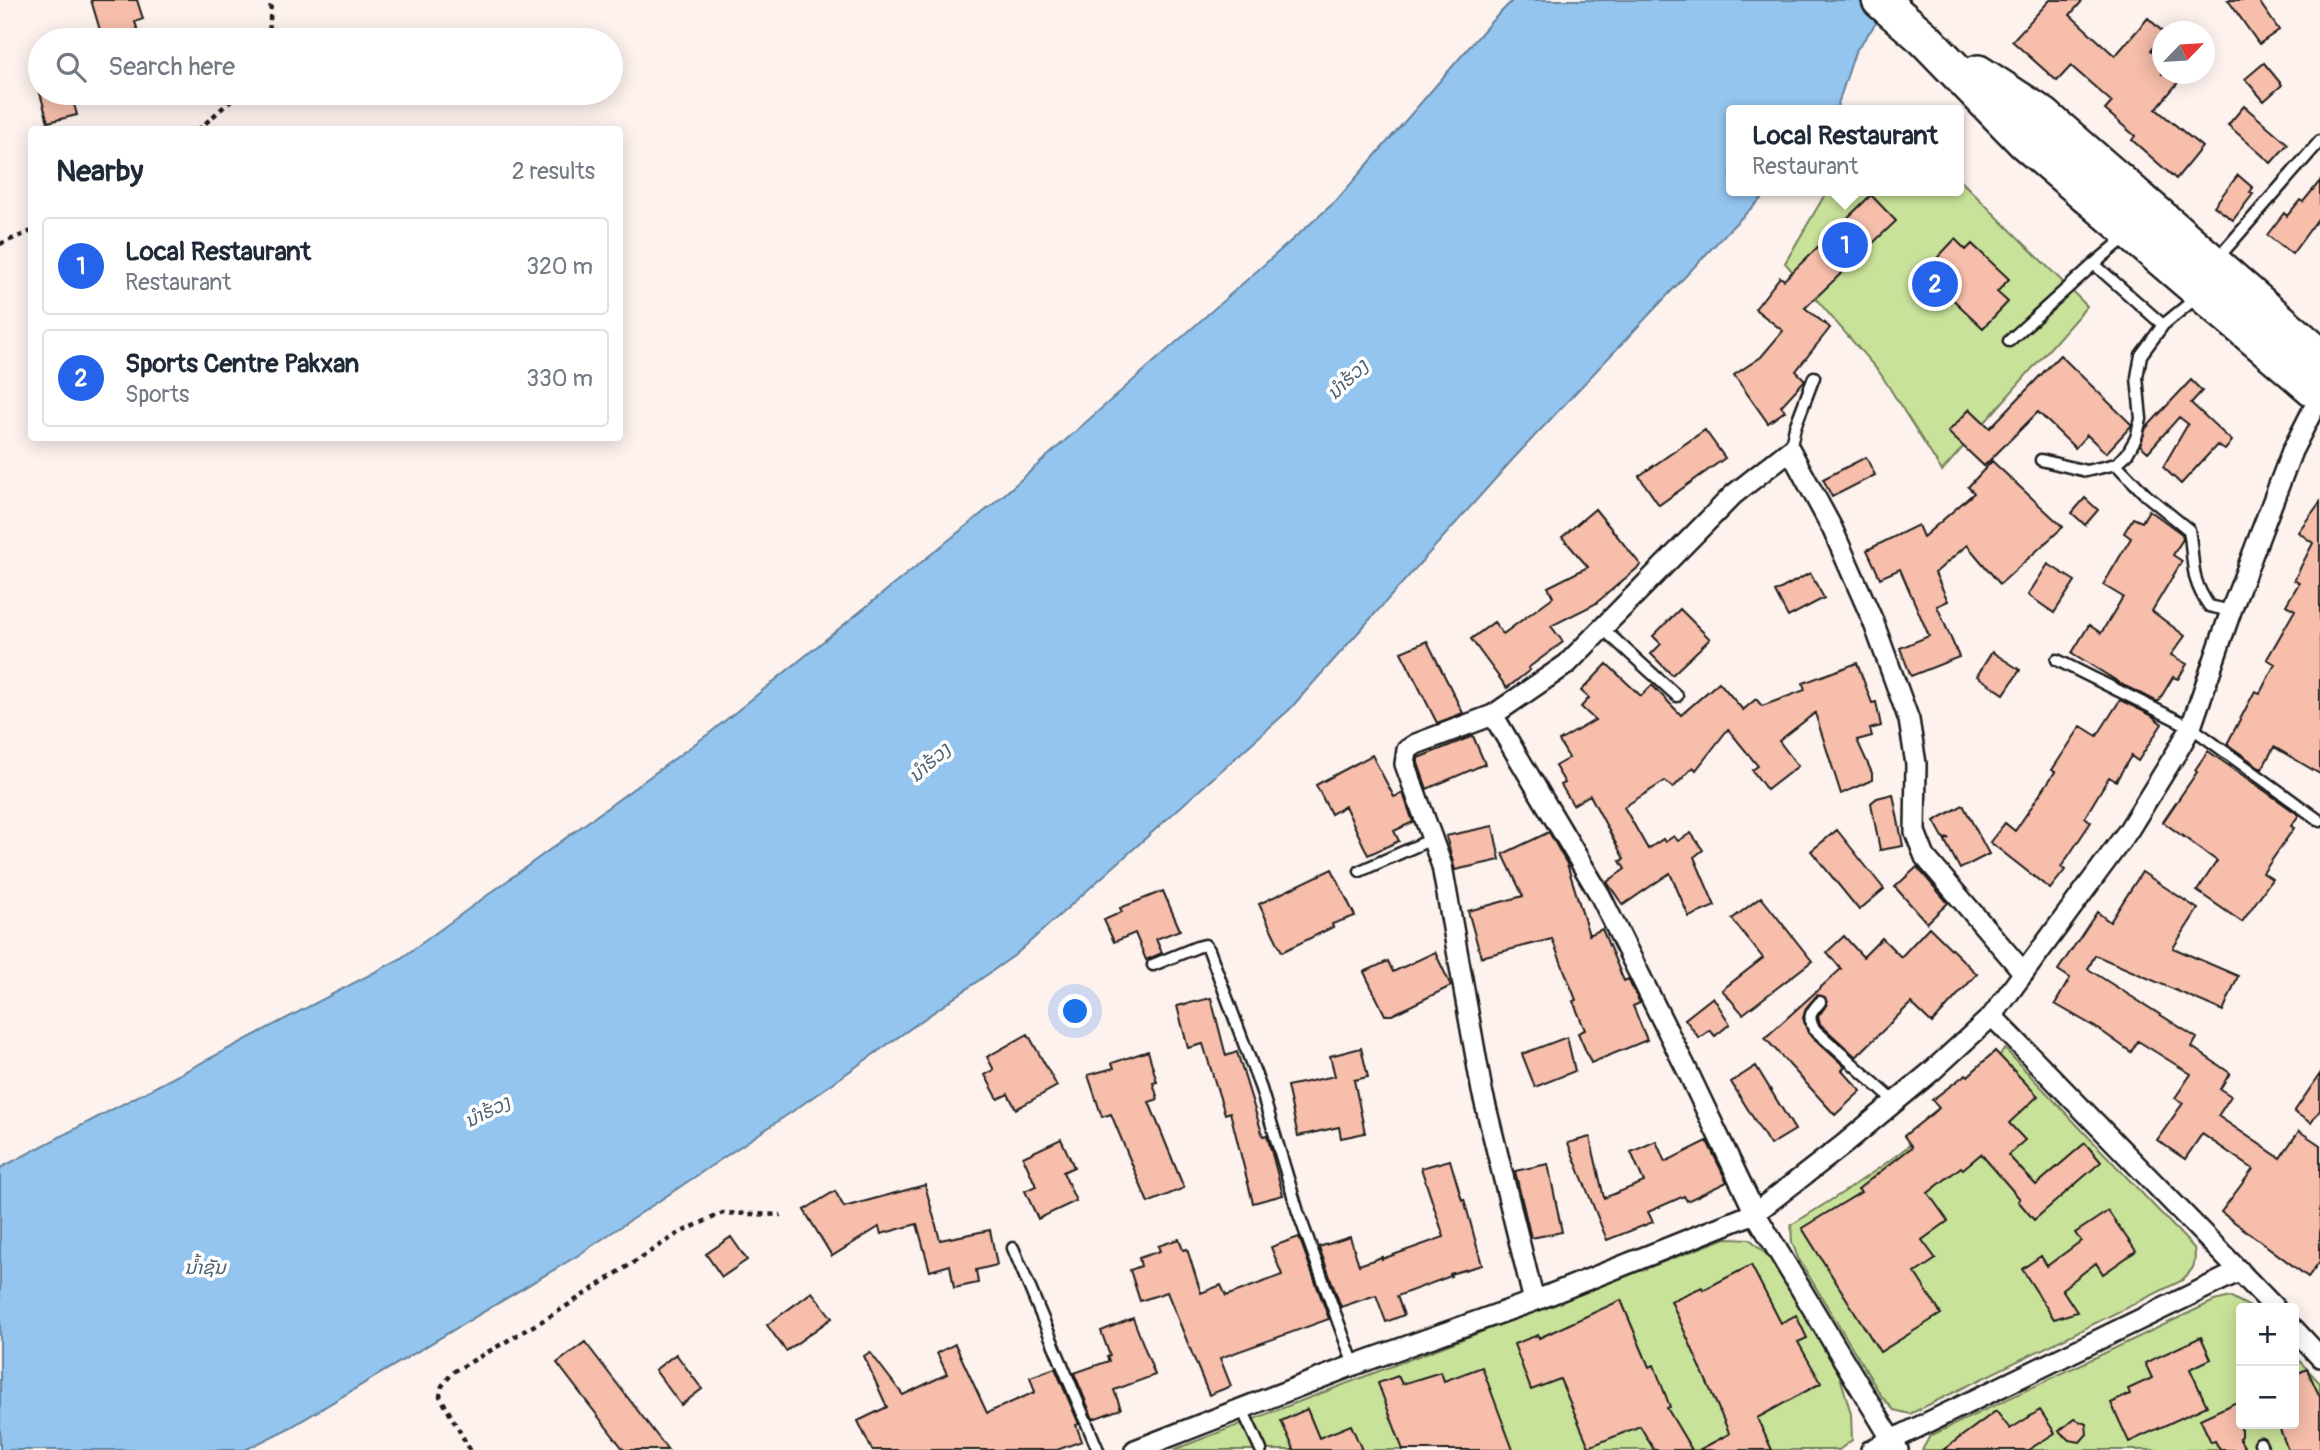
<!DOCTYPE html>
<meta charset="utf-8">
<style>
body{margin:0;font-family:Pangolin,"Noto Sans Lao",sans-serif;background:#f2f2f3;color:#1f2937}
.controls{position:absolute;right:21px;bottom:21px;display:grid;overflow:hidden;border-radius:7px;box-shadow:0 4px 18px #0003}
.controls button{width:63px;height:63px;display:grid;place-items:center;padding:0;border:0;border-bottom:2px solid #e0e1e3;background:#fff;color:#1f2937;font:35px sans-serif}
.compass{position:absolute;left:2152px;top:21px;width:63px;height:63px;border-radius:50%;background:#fff;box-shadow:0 4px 18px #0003;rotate:65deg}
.you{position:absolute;left:1076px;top:1012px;width:24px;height:24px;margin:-18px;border:5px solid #fff;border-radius:50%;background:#1a73e8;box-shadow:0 0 0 10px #1a73e833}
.badge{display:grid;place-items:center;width:46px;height:46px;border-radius:50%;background:#2563eb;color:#fff;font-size:23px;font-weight:700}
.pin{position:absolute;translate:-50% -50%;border:4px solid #fff;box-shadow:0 2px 7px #0006}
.popup{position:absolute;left:1726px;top:105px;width:238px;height:91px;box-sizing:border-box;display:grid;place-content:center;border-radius:7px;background:#fff;filter:drop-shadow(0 2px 5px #0005);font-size:23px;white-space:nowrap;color:#747a83}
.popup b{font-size:26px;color:#1f2937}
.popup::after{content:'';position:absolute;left:50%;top:100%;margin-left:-14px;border:14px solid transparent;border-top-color:#fff}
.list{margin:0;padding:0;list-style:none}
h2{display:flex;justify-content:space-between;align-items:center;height:91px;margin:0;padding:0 28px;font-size:30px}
h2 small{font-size:23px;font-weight:400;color:#747a83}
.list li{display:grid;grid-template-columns:46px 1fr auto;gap:21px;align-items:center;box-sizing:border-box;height:98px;margin:0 14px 14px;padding:0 14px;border:2px solid #e0e1e3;border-radius:7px}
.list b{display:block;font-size:26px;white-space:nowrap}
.list p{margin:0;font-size:23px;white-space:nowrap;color:#747a83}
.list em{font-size:23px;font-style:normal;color:#747a83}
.icon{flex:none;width:38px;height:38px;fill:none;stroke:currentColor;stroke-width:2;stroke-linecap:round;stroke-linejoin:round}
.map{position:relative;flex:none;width:2320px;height:1450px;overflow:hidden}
.search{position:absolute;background:#fff;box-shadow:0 4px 18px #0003;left:28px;top:28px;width:595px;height:77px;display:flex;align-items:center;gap:18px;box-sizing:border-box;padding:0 24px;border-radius:38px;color:#747a83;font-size:26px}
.panel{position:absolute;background:#fff;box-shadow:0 4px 18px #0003;left:28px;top:126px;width:595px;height:315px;border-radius:7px}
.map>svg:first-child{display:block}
.green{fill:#c9e299;stroke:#727f5a;stroke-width:2}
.water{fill:#93c5ef;stroke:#63819b;stroke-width:2}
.building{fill:#f6beab;stroke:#1c1c1c;stroke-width:2}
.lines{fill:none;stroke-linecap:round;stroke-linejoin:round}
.lane-casing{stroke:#1c1c1c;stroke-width:15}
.street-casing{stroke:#1c1c1c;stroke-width:24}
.highway-casing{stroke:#1c1c1c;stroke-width:40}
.path{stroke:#1c1c1c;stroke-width:4.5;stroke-dasharray:5 5;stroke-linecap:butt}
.lane{stroke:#fff;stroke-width:10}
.street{stroke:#fff;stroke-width:19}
.highway{stroke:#fff;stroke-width:35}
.labels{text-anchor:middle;stroke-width:7;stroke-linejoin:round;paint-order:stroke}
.water-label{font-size:19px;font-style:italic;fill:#4c6070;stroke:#fff}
</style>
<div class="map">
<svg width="2320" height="1450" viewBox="0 0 2320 1450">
<rect width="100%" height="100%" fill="#fdf2ee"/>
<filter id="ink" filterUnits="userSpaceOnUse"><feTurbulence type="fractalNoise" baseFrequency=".0143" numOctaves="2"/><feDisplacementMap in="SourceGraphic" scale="14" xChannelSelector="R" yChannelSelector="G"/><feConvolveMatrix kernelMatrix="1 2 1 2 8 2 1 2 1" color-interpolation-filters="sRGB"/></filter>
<g filter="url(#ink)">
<!-- green -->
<path class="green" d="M1959 179 2087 306 1942 471 1880 373 1785 263 1827 191H1959Z
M2005 1049 2194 1248C2197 1265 2193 1270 2181 1281L1910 1414 1894 1410 1882 1397 1798 1258 1792 1242 1791 1225C1855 1186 1919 1145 1970 1090 1982 1077 1993 1062 2005 1049Z
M1726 1238 1750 1239 1771 1259 1840 1376 1851 1414 1852 1440 1839 1450H1173Z
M2231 1297 2252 1308H2241V1424H2294V1355L2320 1383V1450H1922L1930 1436 2214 1301Z"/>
<!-- water -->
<path class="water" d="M1513 0H1893L1855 52 1836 110H1731V191H1769L1730 229 1513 459 1290 709 1015 955 793 1111 577 1256 291 1427 245 1450H0V1168L400 959 711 732 991 506 1336 201 1490 23Z"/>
<!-- building -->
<path class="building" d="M91 0H137L143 19 135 22 141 40H103Z
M2050 0H2083L2070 15 2115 56 2148 18 2163 32 2162 37 2151 50 2162 60V74H2185L2156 109 2202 147 2176 179 2132 140 2135 136 2105 110 2112 102 2071 66 2057 81 2012 41Z
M2228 0H2258L2279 30 2259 44Z
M2264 63 2282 85 2264 101 2245 79Z
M40 93H71L77 115 48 122Z
M2244 106 2288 144 2271 163 2228 125Z
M2238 175 2253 188 2250 192 2253 194 2233 220 2214 206Z
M2320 181V216L2292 254 2267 235 2284 213 2287 216 2300 200 2303 202Z
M1871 195 1896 221 1805 308 1830 328 1796 371 1805 380 1781 406 1785 411 1768 423 1734 375 1761 357 1783 331 1755 309 1780 277 1784 280Z
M1955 239 1966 250 1972 244 2009 279 1997 292 2008 302 1983 328 1924 272Z
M2060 355 2132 425 2106 453 2087 435 2075 448 2038 412 1984 466 1948 432 1970 409 1990 428Z
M2191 380 2202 391 2191 403 2232 441 2225 450 2217 445 2181 484 2163 467 2188 424 2179 417 2148 452 2140 445 2146 428Z
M1705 430 1725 458 1659 505 1639 476Z
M1866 457 1875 475 1832 497 1823 479Z
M1992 461 2063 527 2000 584 1967 545 1935 573 1948 601 1937 606 1959 657 1911 676 1900 648 1929 636 1900 569 1880 578 1867 550 1918 525 1923 537 1974 493 1968 487Z
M2085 498 2098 510 2085 525 2072 513Z
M2320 502V774L2274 747 2262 769 2227 744 2255 691 2260 693 2275 664 2267 659 2295 610 2286 605 2299 583 2294 580 2313 543 2298 532Z
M1595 509 1641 565 1595 604 1551 626 1563 642 1528 668 1530 670 1507 688 1471 639 1494 622 1503 634 1553 597 1548 587 1588 567 1562 537Z
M2149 510 2182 534 2183 539 2173 555 2182 561 2152 611 2185 636 2171 655 2187 664 2178 679 2173 677 2158 702 2125 686 2072 653 2089 625 2101 633 2123 597 2103 585 2131 538 2124 533 2133 518 2142 522Z
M2048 564 2075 581 2054 613 2028 595Z
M1810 573 1824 598 1788 617 1775 592Z
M1680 609 1710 639 1672 675 1651 654 1661 644 1653 636Z
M1427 641 1463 713 1437 723 1401 652Z
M1992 652 2020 670 2004 694 1977 676Z
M1857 663 1872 703 1876 702 1881 726 1870 729 1872 736 1857 740 1872 773V780L1841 794 1815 713 1779 741 1798 766 1767 790 1752 770 1758 766 1728 729 1696 770 1693 767 1673 788 1665 781 1624 807 1648 849 1663 839 1665 842 1674 836 1678 841 1691 833 1703 850 1694 857 1715 906 1689 917 1670 873 1623 905 1607 882 1625 869 1620 861 1624 859 1590 795 1573 805 1561 785 1565 783 1555 766 1569 758 1559 741 1595 720 1581 707 1589 698 1581 691 1607 664 1641 696 1652 685 1681 715 1719 682 1743 710 1756 699 1762 706 1805 690 1803 683Z
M2120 700 2151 715 2162 724 2138 761 2131 756 2116 781 2109 777 2085 817 2091 822 2061 867 2065 870 2050 889 1990 842 2005 823 2015 831 2055 772 2052 770 2081 726 2097 736Z
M1473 736 1485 764 1427 789 1418 763V758Z
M2208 751 2299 815 2291 826 2294 828 2263 873 2272 879 2242 922 2197 891 2217 861 2163 822 2197 772 2195 770Z
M1372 755 1394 797 1403 793 1413 822 1394 831 1399 841 1368 855 1345 806 1331 814 1316 785Z
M1893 794 1903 846 1880 850 1871 803 1877 798Z
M1963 805 1989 854 1960 869 1945 841 1949 838 1944 839 1934 821Z
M1493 826 1500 860 1455 870 1446 836Z
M1837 830 1884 889 1859 910 1811 851Z
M1549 832 1567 864 1589 935 1602 929 1624 981 1628 979 1640 1003 1633 1006 1647 1040 1591 1063 1578 1033 1585 1030 1573 1001 1576 1000 1552 939 1481 957 1468 911 1523 896 1503 854Z
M1917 867 1948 903 1927 923 1895 887Z
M1332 869 1355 916 1332 924 1333 927 1282 952 1259 904Z
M2142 872 2198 909 2173 948 2238 976 2223 1011 2095 955 2088 969 2197 1038 2192 1047 2230 1073 2220 1089 2231 1096 2218 1116 2280 1158 2299 1131 2320 1145V1261L2308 1277 2221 1212 2253 1169 2202 1134 2185 1159 2157 1140 2183 1103 2175 1098 2191 1074 2138 1041 2131 1052 2100 1030 2055 1004 2070 978 2058 970 2081 936 2097 912 2110 922Z
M1163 891 1180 930 1156 939 1162 953 1146 960 1135 933 1114 942 1104 920 1122 912 1120 908Z
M1761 897 1812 961 1743 1014 1722 990 1763 958 1732 919Z
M1929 927 1977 974 1932 1023 1911 1003 1856 1057 1820 1024 1818 1017 1827 1004 1825 997 1817 995 1806 1008 1803 1018 1808 1033 1845 1067 1842 1070 1861 1091 1835 1115 1765 1038 1841 969 1827 952 1844 936 1863 957 1882 938 1901 957Z
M1435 952 1451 986 1392 1015H1385L1364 972 1388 961 1393 972Z
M1713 997 1730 1024 1715 1036 1710 1030 1699 1038 1685 1019Z
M1211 998 1226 1056 1237 1052 1263 1136 1267 1135 1283 1195 1253 1203 1230 1112 1225 1114 1203 1044 1188 1048 1177 1006Z
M1028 1034 1057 1086 1016 1109 1008 1094 998 1099 985 1075 994 1070 987 1057Z
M1567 1037 1575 1071 1535 1087 1522 1054Z
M1361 1048 1368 1077 1354 1080 1365 1133 1341 1138 1339 1127 1298 1136 1287 1086 1335 1076 1330 1056Z
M1148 1051 1157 1082 1153 1083 1158 1099 1149 1102 1184 1188 1148 1203 1111 1114 1102 1117 1088 1075 1114 1068 1112 1063Z
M1995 1051 2038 1096 2009 1123 2025 1140 2008 1155 2036 1185 2085 1143 2101 1162 2034 1220 2018 1201 2020 1199 1981 1154 1963 1169 1961 1167 1928 1193 1948 1221 1922 1240 1936 1259 1915 1273 1941 1314 1880 1352 1802 1228 1861 1192 1858 1189 1912 1147 1904 1136 1939 1108 1932 1100 1966 1074 1968 1076Z
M1756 1066 1795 1130 1770 1145 1731 1082Z
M2320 1074V1110L2311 1123 2294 1112Z
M1590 1137 1604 1198 1644 1182 1631 1152 1656 1141 1665 1162 1707 1141 1727 1182 1687 1201 1684 1196 1648 1212 1653 1222 1607 1240 1568 1143Z
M1061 1139 1074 1167 1063 1172 1076 1201 1038 1219 1025 1191 1036 1186 1023 1157Z
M1450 1160 1462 1200 1464 1199 1482 1265 1450 1274 1451 1276 1397 1296 1404 1315 1386 1322 1376 1295 1341 1307 1319 1247 1350 1237 1359 1265 1382 1257V1259L1444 1237 1421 1168Z
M1548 1164 1562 1232 1531 1238 1515 1171Z
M925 1185 940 1240 990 1230 997 1265 976 1270 978 1283 954 1288 950 1265 930 1271 917 1224 881 1234 879 1227 832 1256 804 1210 835 1191 844 1207Z
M2108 1211 2136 1251 2103 1274 2096 1263 2062 1289 2077 1312 2054 1319 2022 1269 2041 1256 2047 1266 2081 1241 2075 1233Z
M731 1237 747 1260 722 1277 706 1254Z
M1299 1237 1329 1319 1220 1358 1231 1386 1209 1395 1167 1292 1140 1301 1130 1270 1141 1266 1139 1258 1160 1251 1158 1246 1179 1239 1183 1250 1187 1249 1201 1293 1221 1285 1226 1296 1282 1275 1271 1247Z
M1751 1265 1781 1323 1796 1315 1807 1338 1798 1342 1821 1383 1757 1418 1772 1450H1699L1729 1434 1728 1430 1671 1301 1702 1287 1703 1290Z
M812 1292 832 1318 786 1351 767 1325Z
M1621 1300 1649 1367 1654 1365 1670 1407 1667 1408 1692 1450H1654L1640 1426 1589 1447 1560 1379 1531 1390 1514 1344 1538 1335 1539 1338Z
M1133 1318 1155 1375 1114 1390 1121 1409 1093 1419 1074 1373 1109 1361 1107 1357 1110 1356 1101 1331Z
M2201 1337 2211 1359 2190 1369 2207 1406 2129 1442 2111 1403 2130 1394 2128 1389 2152 1378 2145 1363Z
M585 1342 668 1450H624L557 1363Z
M955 1344 987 1413 1035 1392 1030 1377 1055 1368 1079 1424 1076 1425 1082 1441 1057 1450H872L858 1421 887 1407 864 1356 870 1352 903 1395 947 1374 937 1353Z
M676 1354 702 1389 681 1405 655 1370Z
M1482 1367 1513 1450H1403L1378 1383 1398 1376 1402 1384 1441 1372 1444 1381Z
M2307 1369 2320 1397V1450H2288L2278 1424H2294V1375Z
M2241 1400V1436L2239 1438 2246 1450H2220L2215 1441 2211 1442 2200 1419Z
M1307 1409 1319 1438 1351 1425 1362 1450H1292L1294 1449 1281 1421Z
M2040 1410 2055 1433 2028 1450H1943L1996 1411 2010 1429Z
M2074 1419 2086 1424 2087 1434 2080 1442 2069 1440 2059 1431Z"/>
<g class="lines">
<defs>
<path id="lane" d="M2127 236 2094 264 2163 325
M2217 259 2320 141
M2009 341 2094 264
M1790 450 1795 427 1814 377
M2041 460 2086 471 2116 464 2127 454 2136 438 2141 419 2137 377 2141 355 2163 325 2196 298
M2116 464 2146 495 2189 530C2195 563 2189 577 2209 606L2231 611
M1602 628 1677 696
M2057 660 2191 727 2320 821
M1360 871 1432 839
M1153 965 1197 947 1205 945 1209 950 1261 1089 1298 1212 1354 1365
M1820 1002C1811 1012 1807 1016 1814 1029L1895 1102
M1013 1248 1098 1450
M1242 1409 1261 1450
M2260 1443 2263 1450"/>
<path id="street" d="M1493 715 1600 895 1687 1070 1755 1213 1898 1450
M1992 1016 2275 1308
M1534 1301 1482 1091 1442 866 1405 764 1407 750 1416 744 1493 715 1567 664 1733 495 1790 450 1832 528 1873 621 1909 720 1916 764 1915 832 1925 857 2024 973
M2294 1329 2320 1357
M1135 1450 1354 1365 1534 1301 1755 1213 1843 1145 1932 1071 1992 1016 2128 831 2178 750 2191 727 2231 611 2292 451 2320 396
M1871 1450 2240 1271"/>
<path id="highway" d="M1880 0 1925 39 2025 142 2320 394
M1978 73 2044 116 2320 356"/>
</defs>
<!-- lane casing -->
<use href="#lane" class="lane-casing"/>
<!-- street casing -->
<use href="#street" class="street-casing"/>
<!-- highway casing -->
<use href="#highway" class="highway-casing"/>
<!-- path -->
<path class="path" d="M269 40 271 0
M198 130 239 93
M0 244 32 231
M470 1450 440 1396 442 1386 453 1372 554 1314 679 1233 723 1213 781 1215"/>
<!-- lane -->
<use href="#lane" class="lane"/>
<!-- street -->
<use href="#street" class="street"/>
<!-- highway -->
<use href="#highway" class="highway"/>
</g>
</g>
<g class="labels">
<!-- water labels -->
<g class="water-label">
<text transform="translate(1347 379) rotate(-44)" y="7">ນຳ້ຮວງ</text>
<text transform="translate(929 762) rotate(-42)" y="7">ນຳ້ຮວງ</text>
<text transform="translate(487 1111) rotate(-27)" y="7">ນຳ້ຮວງ</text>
<text x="205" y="1274">ນ້ຳຊັນ</text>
</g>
</g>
</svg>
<div class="controls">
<button>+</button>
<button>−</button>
</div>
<svg class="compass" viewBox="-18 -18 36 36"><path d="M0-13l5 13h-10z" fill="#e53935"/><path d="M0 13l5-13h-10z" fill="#747a83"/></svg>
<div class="you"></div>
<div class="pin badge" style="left:1845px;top:245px">1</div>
<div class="popup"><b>Local Restaurant</b>Restaurant</div>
<div class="pin badge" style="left:1935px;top:284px">2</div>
<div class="search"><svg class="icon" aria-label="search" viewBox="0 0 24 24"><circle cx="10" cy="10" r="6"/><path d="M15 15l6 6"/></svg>Search here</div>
<section class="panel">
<h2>Nearby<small>2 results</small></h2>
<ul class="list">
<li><span class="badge">1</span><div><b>Local Restaurant</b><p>Restaurant</p></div><em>320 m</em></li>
<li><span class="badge">2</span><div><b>Sports Centre Pakxan</b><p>Sports</p></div><em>330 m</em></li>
</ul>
</section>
</div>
